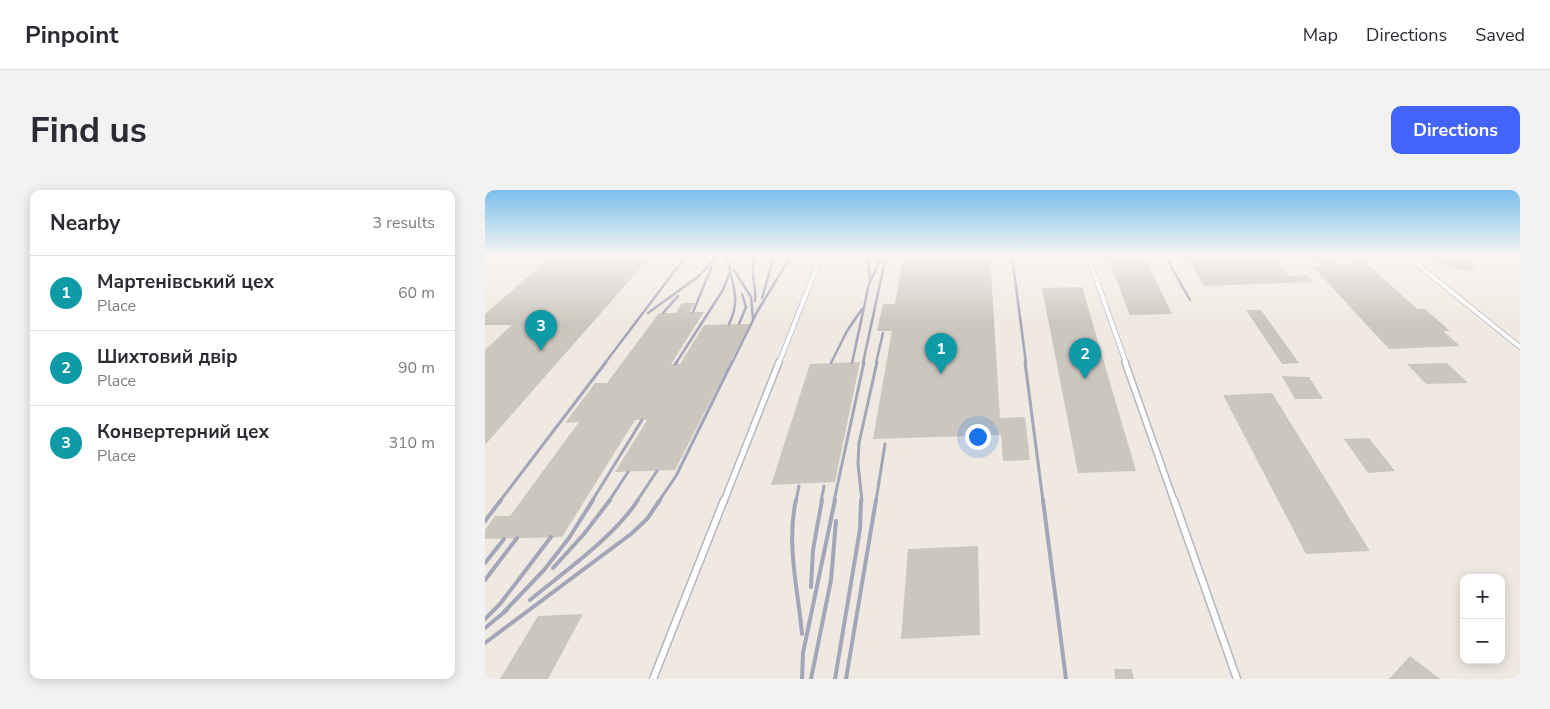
<!DOCTYPE html>
<meta charset="utf-8">
<style>
body{margin:0;font-family:"Nunito Sans",sans-serif;background:#f2f2f3;color:#2b2b33}
.controls{position:absolute;right:15px;bottom:15px;display:grid;overflow:hidden;border-radius:10px;box-shadow:0 2px 12px #0003}
.controls button{width:45px;height:45px;display:grid;place-items:center;padding:0;border:0;border-bottom:1px solid #e1e1e2;background:#fff;color:#2b2b33;font:25px sans-serif}
.you{position:absolute;left:492px;top:246px;width:18px;height:18px;margin:-12px;border:4px solid #fff;border-radius:50%;background:#1a73e8;box-shadow:0 0 0 8px #1a73e833}
.badge{display:grid;place-items:center;width:32px;height:32px;border-radius:50%;background:#4264fb;color:#fff;font-size:16px;font-weight:700}
.pin{position:absolute;translate:-50% -41px;filter:drop-shadow(0 1px 2px #0008)}
.pin::after{content:'';position:absolute;top:26px;width:18px;height:15px;background:inherit;clip-path:polygon(0 0,100% 0,50% 100%)}
.list{margin:0;padding:0;list-style:none}
h2{display:flex;justify-content:space-between;align-items:center;height:65px;margin:0;padding:0 20px;font-size:21px}
h2 small{font-size:16px;font-weight:400;color:#7c7c81}
.list li{display:grid;grid-template-columns:32px 1fr auto;gap:15px;align-items:center;box-sizing:border-box;height:75px;padding:0 20px;border-top:1px solid #e1e1e2}
.list b{display:block;font-size:19px;white-space:nowrap}
.list p{margin:0;font-size:16px;white-space:nowrap;color:#7c7c81}
.list em{font-size:16px;font-style:normal;color:#7c7c81}
.map{position:relative;flex:none;width:1035px;height:489px;overflow:hidden;border-radius:10px}
header{display:flex;align-items:center;gap:30px;box-sizing:border-box;height:70px;padding:0 25px;background:#fff;border-bottom:1px solid #e1e1e2}
header strong{font-size:24px}
nav{display:flex;gap:28px;margin-inline-start:auto;font-size:18px}
.intro{display:flex;align-items:center;justify-content:space-between;box-sizing:border-box;height:120px;padding:0 30px}
h1{margin:0;font-size:35px}
.button{padding:12px 22px;border-radius:10px;background:#4264fb;color:#fff;font-size:18px;font-weight:700}
main{display:flex;gap:30px;padding:0 30px}
aside{flex:1;background:#fff;border-radius:10px;box-shadow:0 2px 12px #0003}
.map>svg:first-child{display:block}
.building{fill:#cbc7bf}
.lines{fill:none;stroke-linecap:round;stroke-linejoin:round}
.lane-far2-casing{stroke:#b4b7c1;stroke-width:5.5}
.lane-far1-casing{stroke:#b4b7c1;stroke-width:8}
.lane-casing{stroke:#b4b7c1;stroke-width:9}
.lane-far2{stroke:#fff;stroke-width:4}
.lane-far1{stroke:#fff;stroke-width:5}
.lane{stroke:#fff;stroke-width:6}
.rail-far2{stroke:#a3a6b8;stroke-width:2.5}
.rail-far1{stroke:#a3a6b8;stroke-width:3}
.rail{stroke:#a3a6b8;stroke-width:4}
</style>
<header>
<strong>Pinpoint</strong>
<nav><a>Map</a><a>Directions</a><a>Saved</a></nav>
</header>
<div class="intro"><h1>Find us</h1><a class="button">Directions</a></div>
<main>
<aside>
<h2>Nearby<small>3 results</small></h2>
<ul class="list">
<li><span class="badge" style="background:#0f9aa8">1</span><div><b>Мартенівський цех</b><p>Place</p></div><em>60 m</em></li>
<li><span class="badge" style="background:#0f9aa8">2</span><div><b>Шихтовий двір</b><p>Place</p></div><em>90 m</em></li>
<li><span class="badge" style="background:#0f9aa8">3</span><div><b>Конвертерний цех</b><p>Place</p></div><em>310 m</em></li>
</ul>
</aside>
<div class="map">
<svg width="1035" height="489" viewBox="0 0 1035 489">
<rect width="100%" height="100%" fill="#efe9e1"/>
<!-- building -->
<path class="building" d="M67 66H166L0 255V160L27 135H0V124Z
M262 66H296L295 67 260 68Z
M418 66H505L515 228 540 227 545 270 518 271 516 245 388 249 407 141H392L398 114H410Z
M622 66H659L687 124 645 125Z
M701 66H788L804 86 822 85 829 92 719 96Z
M826 66H842L851 75H870L861 66H874L932 119H940L965 141H958L975 156 904 159 827 76H835Z
M949 66H975L987 71 992 76 986 81 967 79 951 72 948 69Z
M597 97 651 281 593 283 557 98Z
M197 113H210L204 122H219L186 174H195L219 135 265 134 190 280 130 282 162 230H150L77 347 0 349V340L10 326H25L94 232 80 233 110 193H122L174 123H191Z
M761 120H776L814 173 797 174Z
M375 172 350 292 286 295 325 174Z
M962 173 983 193 941 194 922 174Z
M797 186 824 187 838 209H810Z
M787 203 885 361 821 364 738 205Z
M884 248 910 281 883 283 859 249Z
M493 356 495 445 416 449 423 359Z
M98 424 63 489H15L53 426Z
M925 466 955 489H904Z
M629 479H647L649 489H630Z"/>
<g class="lines">
<defs>
<path id="lane-far2" d="M603 66 641 173
M922 66 1035 157
M294 173 336 66"/>
<path id="lane-far1" d="M640 172 689 311
M239 311 294 172"/>
<path id="lane" d="M689 310 752 489
M168 489 239 310"/>
</defs>
<!-- lane-far2 casing -->
<use href="#lane-far2" class="lane-far2-casing"/>
<!-- lane-far1 casing -->
<use href="#lane-far1" class="lane-far1-casing"/>
<!-- lane casing -->
<use href="#lane" class="lane-casing"/>
<!-- lane-far2 -->
<use href="#lane-far2" class="lane-far2"/>
<!-- lane-far1 -->
<use href="#lane-far1" class="lane-far1"/>
<!-- lane -->
<use href="#lane" class="lane"/>
<!-- rail-far2 -->
<path class="rail-far2" d="M242 66C246 92 257 108 244 134
M383 66 385 90
M527 66 541 173
M680 66 705 110
M17 68 19 66
M270 68C264 83 272 96 270 111
M249 80 266 107 268 129
M210 90 230 69
M277 108 289 67
M208 122 227 76
M163 123 214 86
M178 123 193 106
M254 134 261 117 257 104
M120 173 201 66
M191 173 238 100 245 82
M247 173 272 122 306 66
M346 173 362 141 377 119
M367 173 384 94 397 66
M378 173 401 66
M391 173 398 143"/>
<!-- rail-far1 -->
<path class="rail-far1" d="M540 172 558 311
M190 174 192 172
M15 311 121 172
M107 311 157 230
M124 311 143 282
M152 311 172 281
M174 311 191 286 247 172
M311 311 314 296
M336 311 339 296
M349 311 379 172
M377 311 373 274 374 253 392 172
M391 311 400 254"/>
<!-- rail -->
<path class="rail" d="M311 310C301 354 313 399 317 444
M558 310 581 489
M0 331 16 310
M0 373 19 349
M68 378 99 344 125 310
M0 390 32 348
M326 397 328 360 337 310
M45 410C80 381 129 347 153 310
M18 423 59 380 84 348 108 310
M0 429 15 414 66 347
M0 438 22 420
M0 453 146 344 162 329 175 310
M317 489 318 463 350 310
M326 489 346 390 351 331
M350 489 375 339 376 310
M361 489 391 310"/>
</g>
<!-- sky -->
<linearGradient id="sky" x2="0" y2="1"><stop stop-color="#7abfeb"/><stop offset="0.49" stop-color="#f8f5f2"/><stop offset="1" stop-color="#f8f5f2" stop-opacity="0"/></linearGradient>
<rect width="1035" height="134" fill="url(#sky)"/>
</svg>
<div class="controls">
<button>+</button>
<button>−</button>
</div>
<div class="you"></div>
<div class="pin badge" style="left:456px;top:184px;background:#0f9aa8">1</div>
<div class="pin badge" style="left:600px;top:189px;background:#0f9aa8">2</div>
<div class="pin badge" style="left:56px;top:161px;background:#0f9aa8">3</div>
</div>
</main>
